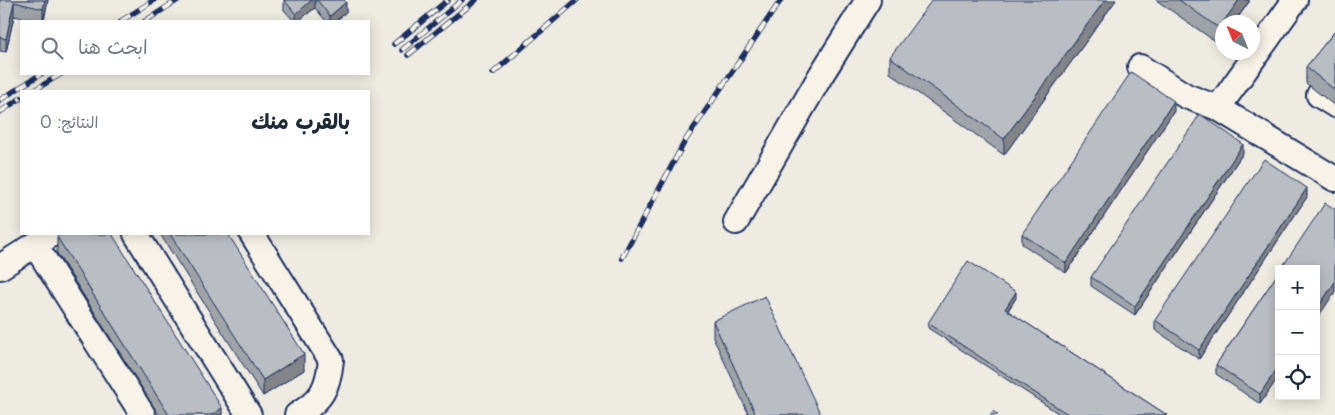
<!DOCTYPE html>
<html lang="ar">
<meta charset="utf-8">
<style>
body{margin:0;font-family:"Playpen Sans","Playpen Sans Arabic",sans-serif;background:#f6f6f7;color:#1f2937;direction:rtl}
.controls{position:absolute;right:15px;bottom:15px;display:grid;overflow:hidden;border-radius:0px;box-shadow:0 2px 12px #0003}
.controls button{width:45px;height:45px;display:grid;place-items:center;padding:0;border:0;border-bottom:1px solid #e0e1e3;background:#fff;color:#1f2937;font:25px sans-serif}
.compass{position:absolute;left:1215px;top:15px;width:45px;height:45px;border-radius:50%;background:#fff;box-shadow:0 2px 12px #0003;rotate:317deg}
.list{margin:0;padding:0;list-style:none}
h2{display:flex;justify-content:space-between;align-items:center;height:65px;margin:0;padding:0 20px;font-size:21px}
h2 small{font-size:16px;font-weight:400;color:#747a83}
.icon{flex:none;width:28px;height:28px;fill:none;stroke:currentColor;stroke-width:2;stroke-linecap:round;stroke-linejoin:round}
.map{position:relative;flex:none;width:1335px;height:415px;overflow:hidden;direction:ltr}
.search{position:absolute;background:#fff;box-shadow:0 2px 12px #0003;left:20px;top:20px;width:350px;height:55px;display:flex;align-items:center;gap:12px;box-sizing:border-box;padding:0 18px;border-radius:0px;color:#747a83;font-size:19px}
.panel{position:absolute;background:#fff;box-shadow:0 2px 12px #0003;left:20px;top:90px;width:350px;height:145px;border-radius:0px;direction:rtl}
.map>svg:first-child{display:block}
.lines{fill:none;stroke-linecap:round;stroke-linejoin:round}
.minor-casing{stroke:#1b2f5e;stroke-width:28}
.minor{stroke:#f7f3e8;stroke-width:24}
.rail-casing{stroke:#1b2f5e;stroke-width:5.5}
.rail{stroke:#f7f3e8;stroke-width:4;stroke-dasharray:11;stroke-linecap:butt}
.wall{fill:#a0a3a7;stroke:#1b2f5e}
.shaded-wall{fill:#828488;stroke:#1b2f5e}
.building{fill:#babdc2;stroke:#1b2f5e}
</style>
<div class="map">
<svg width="1335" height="415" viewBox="0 0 1335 415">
<rect width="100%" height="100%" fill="#eeebe2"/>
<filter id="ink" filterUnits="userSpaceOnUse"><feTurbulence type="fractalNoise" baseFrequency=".02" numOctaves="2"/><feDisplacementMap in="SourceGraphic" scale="10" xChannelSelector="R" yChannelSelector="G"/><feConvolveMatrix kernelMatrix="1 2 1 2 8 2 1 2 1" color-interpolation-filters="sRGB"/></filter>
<g filter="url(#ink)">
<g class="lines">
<defs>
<path id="minor" d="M1140 67 1186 96 1218 108 1335 179
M1335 71 1319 95 1335 105
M1218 108 1295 0
M736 222 821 75 868 0
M136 234 249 415
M252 234 331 360C328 388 322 400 297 415
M35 245 143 415
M0 267 52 234"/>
</defs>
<!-- minor casing -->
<use href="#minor" class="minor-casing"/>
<!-- minor -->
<use href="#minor" class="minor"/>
<defs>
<path id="rail" d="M121 21 154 0
M145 21 178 0
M394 44 448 0
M402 50 462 0
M408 55 476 0
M493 73 577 0
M33 91 61 74
M0 100 41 74
M0 112 21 98
M622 258 685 141 781 0"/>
</defs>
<!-- rail casing -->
<use href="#rail" class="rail-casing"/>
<!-- rail -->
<use href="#rail" class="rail"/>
</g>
<!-- wall -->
<path class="wall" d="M0 0H48L44 21H39L14 16 6 52 0 51Z
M284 0H344L346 12 336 21H326L315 8 298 21H294L284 10Z
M1116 0 1004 155 890 73V57Z
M1156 0H1249V2L1219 44Z
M1335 31V106L1306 83V67Z
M1174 111 1066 273 1022 244V234Z
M1243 153 1135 315 1091 286V277Z
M1307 197 1199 359 1155 330V320Z
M160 234H228L304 370 263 396Z
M57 237 222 415H159L57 253Z
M1279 272V376L1260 404 1216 374V365Z
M1016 298 1008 311 1167 415H1061L928 328V323Z
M713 321 821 415H749L713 337Z"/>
<!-- shaded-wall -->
<path class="shaded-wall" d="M45 0H48L43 21V9Z
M312 0H315V8L298 21H296V14Z
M1105 0H1116L1004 155V139Z
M1239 0H1249V2L1234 22H1223Z
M14 2V16L6 52V39Z
M346 2V12L336 21H330V16Z
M1222 23V39L1219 44V28Z
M1174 101V111L1066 273V263Z
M1243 144V153L1135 315V306Z
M1307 188V197L1199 359V350Z
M1335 282V292L1316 320V310Z
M1016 292V298L1005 314V309Z
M304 354V370L263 396V380Z
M1279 366V376L1260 404V394Z
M222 408V415H211Z"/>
<!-- building -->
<path class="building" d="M0 0H45L43 9 14 2 6 39 0 37Z
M284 0H312L296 14Z
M317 0H344L346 2 330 16Z
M932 0H1105L1004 139 890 57Z
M1179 0H1239L1219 28Z
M1335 31V90L1306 67Z
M1131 72 1174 101 1066 263 1022 234Z
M1200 114 1243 144 1135 306 1091 277Z
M1264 159 1307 188 1199 350 1155 320Z
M1325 203 1335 209V282L1316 310V269H1281Z
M61 234H112L222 408 211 415H169L57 237Z
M170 234H228L304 354 263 380Z
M968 261 1016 292 1005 309 1167 415H1069L928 323Z
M1279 272V366L1260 394 1216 365Z
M765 296 821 415H756L713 321Z
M993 411 998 415H990Z"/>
</g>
</svg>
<div class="controls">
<button>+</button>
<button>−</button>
<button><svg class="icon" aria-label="locate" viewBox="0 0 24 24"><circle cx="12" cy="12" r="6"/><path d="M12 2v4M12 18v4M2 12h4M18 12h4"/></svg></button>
</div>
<svg class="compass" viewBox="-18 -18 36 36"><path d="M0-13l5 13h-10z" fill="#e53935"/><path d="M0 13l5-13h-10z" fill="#747a83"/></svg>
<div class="search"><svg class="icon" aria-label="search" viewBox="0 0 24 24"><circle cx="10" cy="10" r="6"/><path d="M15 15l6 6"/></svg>ابحث هنا</div>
<section class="panel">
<h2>بالقرب منك<small>النتائج: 0</small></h2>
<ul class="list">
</ul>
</section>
</div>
